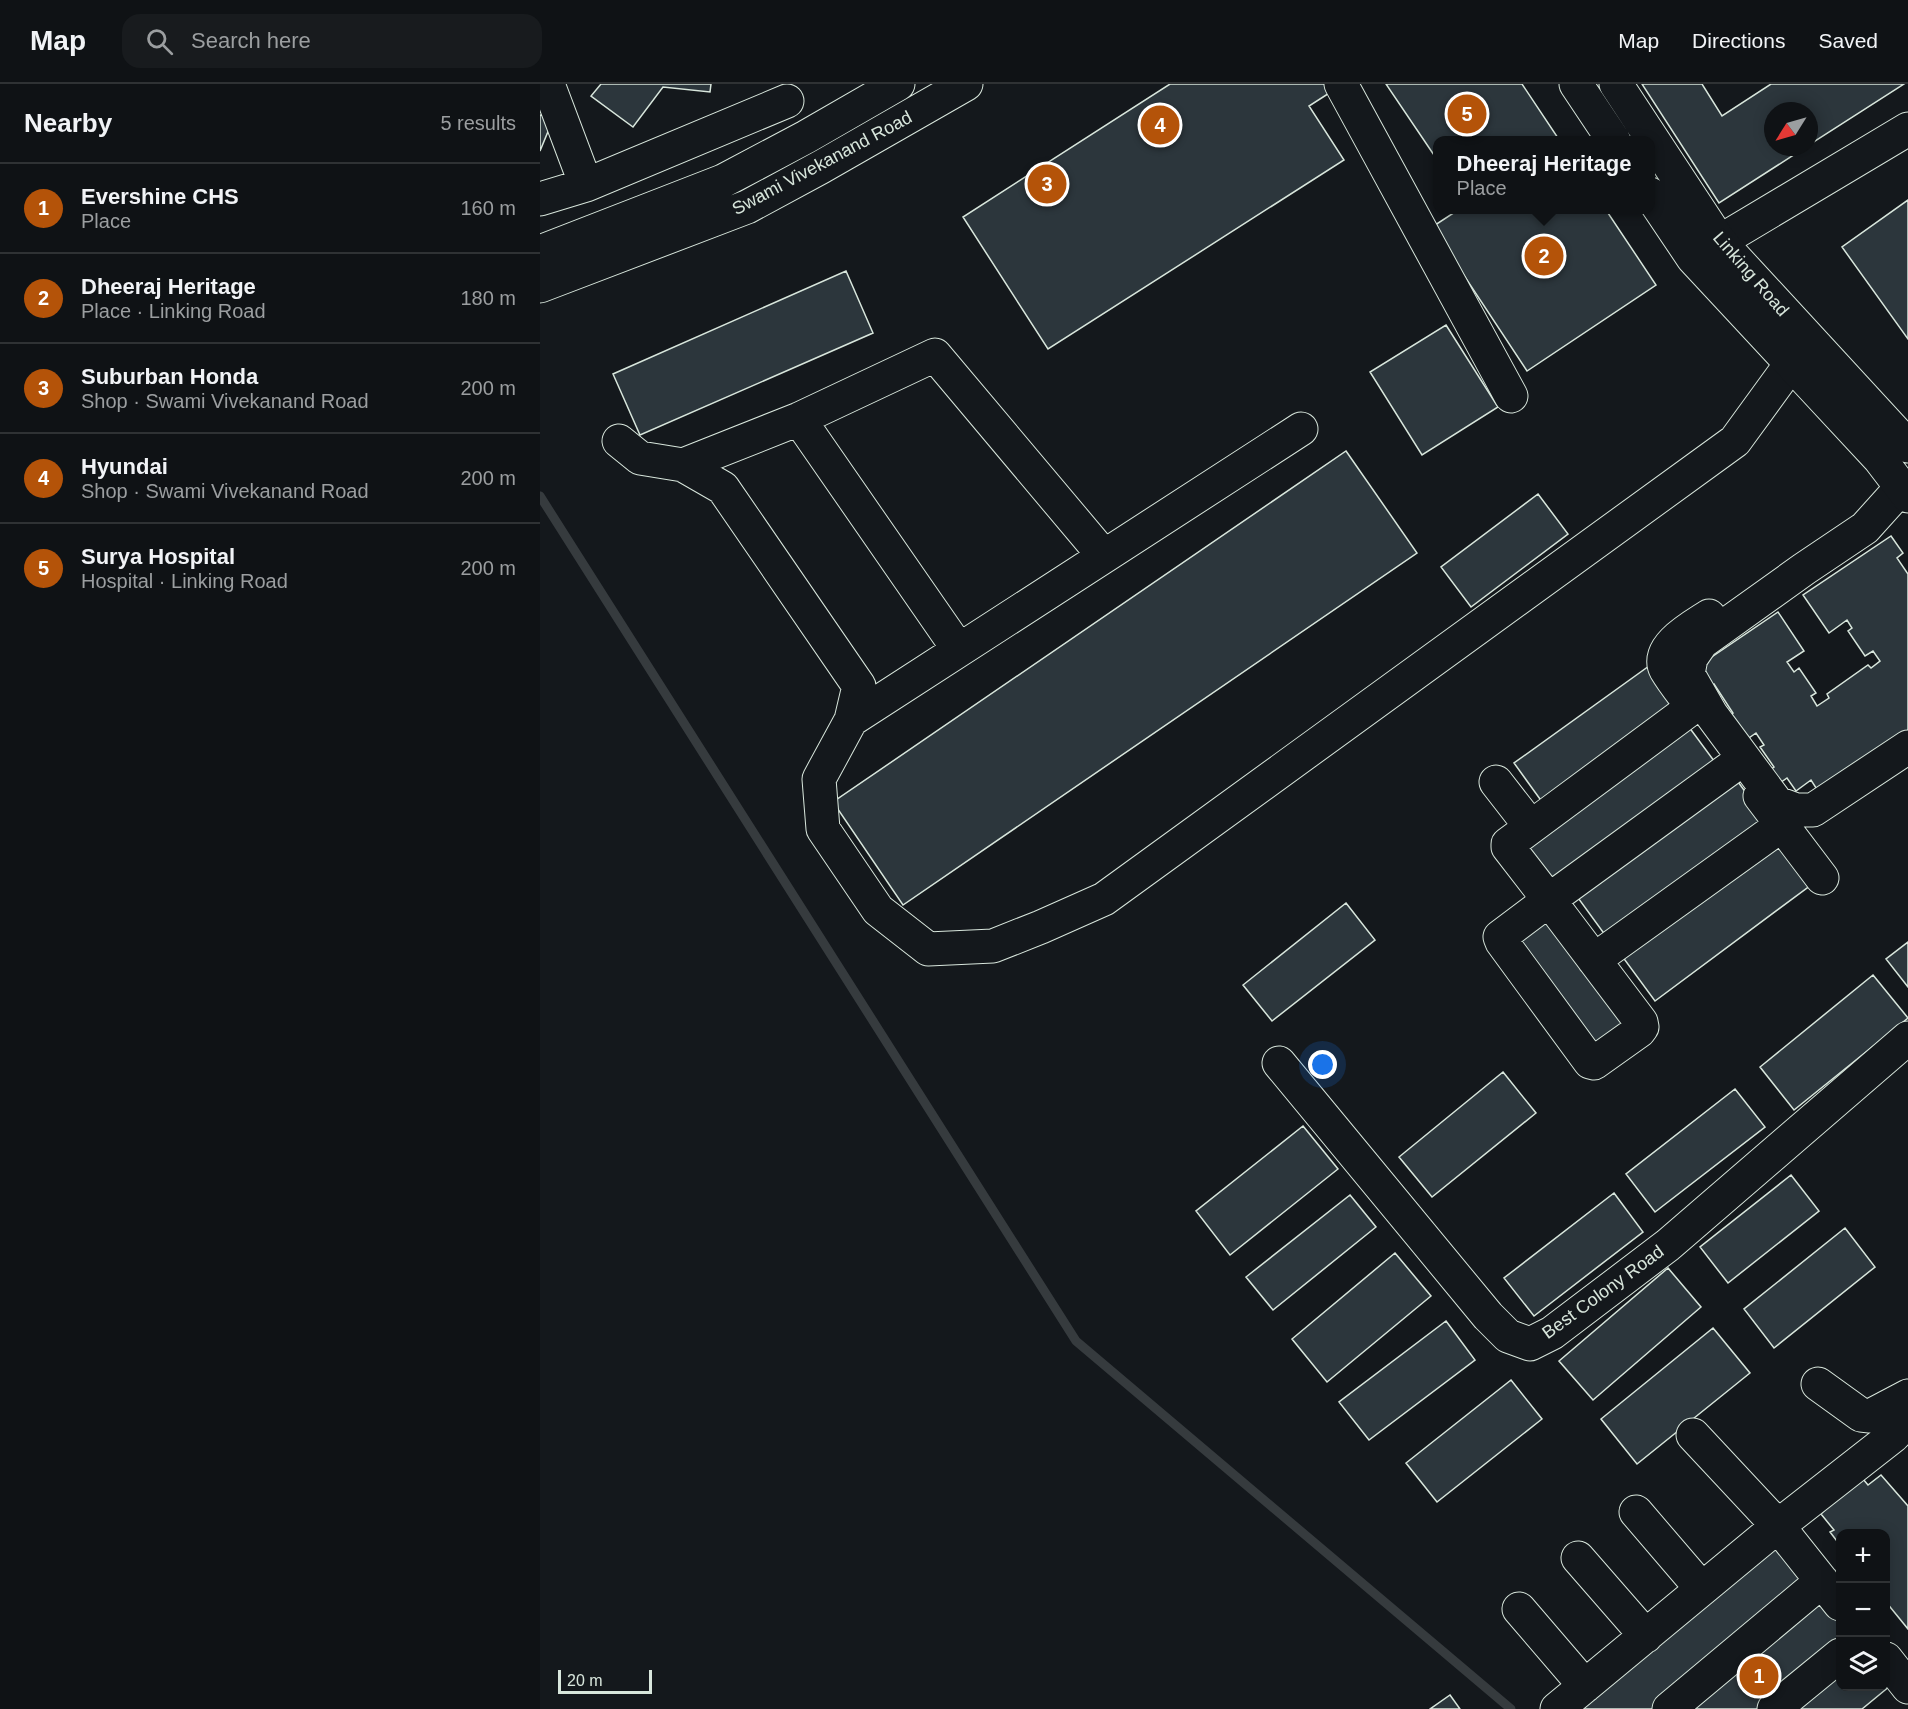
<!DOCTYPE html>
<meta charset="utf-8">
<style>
body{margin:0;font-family:Arial,sans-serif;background:#181b1e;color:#f1f3f6}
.controls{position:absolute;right:18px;bottom:18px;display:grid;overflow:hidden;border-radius:12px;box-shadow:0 3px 15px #0003}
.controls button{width:54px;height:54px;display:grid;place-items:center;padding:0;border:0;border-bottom:2px solid #2f3234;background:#0f1215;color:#f1f3f6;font:30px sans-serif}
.compass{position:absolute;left:1224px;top:18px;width:54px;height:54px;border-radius:50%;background:#0f1215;box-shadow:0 3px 15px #0003;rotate:233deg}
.scale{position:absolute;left:18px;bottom:15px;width:94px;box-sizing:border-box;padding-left:6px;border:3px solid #d8e6dc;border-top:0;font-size:16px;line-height:21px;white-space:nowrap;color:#d8e6dc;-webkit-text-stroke:4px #14181c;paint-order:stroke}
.you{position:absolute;left:783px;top:981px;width:21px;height:21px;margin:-15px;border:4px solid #fff;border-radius:50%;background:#1a73e8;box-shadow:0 0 0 9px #1a73e833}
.badge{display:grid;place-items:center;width:39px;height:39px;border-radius:50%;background:#b45309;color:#fff;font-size:20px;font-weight:700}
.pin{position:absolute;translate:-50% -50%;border:3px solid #fff;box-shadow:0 2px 6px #0006}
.popup{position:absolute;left:893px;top:52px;width:222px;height:78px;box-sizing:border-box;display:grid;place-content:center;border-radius:12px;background:#0f1215;filter:drop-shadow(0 2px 4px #0005);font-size:20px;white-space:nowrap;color:#9b9ea0}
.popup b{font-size:22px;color:#f1f3f6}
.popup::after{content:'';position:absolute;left:50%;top:100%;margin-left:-12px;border:12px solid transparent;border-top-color:#0f1215}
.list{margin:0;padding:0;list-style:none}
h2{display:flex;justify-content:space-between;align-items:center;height:78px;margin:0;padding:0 24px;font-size:26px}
h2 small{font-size:20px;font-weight:400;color:#9b9ea0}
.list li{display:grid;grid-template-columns:39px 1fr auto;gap:18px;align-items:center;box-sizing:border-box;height:90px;padding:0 24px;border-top:2px solid #2f3234}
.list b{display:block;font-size:22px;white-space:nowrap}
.list p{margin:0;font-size:20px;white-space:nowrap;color:#9b9ea0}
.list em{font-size:20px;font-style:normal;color:#9b9ea0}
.icon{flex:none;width:33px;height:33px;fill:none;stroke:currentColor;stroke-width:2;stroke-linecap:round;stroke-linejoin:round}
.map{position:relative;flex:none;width:1368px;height:1625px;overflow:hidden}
header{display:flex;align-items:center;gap:36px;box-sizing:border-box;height:84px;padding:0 30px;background:#0f1215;border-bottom:2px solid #2f3234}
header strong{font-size:28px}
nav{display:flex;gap:33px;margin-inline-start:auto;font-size:21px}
.search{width:420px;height:54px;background:#181b1e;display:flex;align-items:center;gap:15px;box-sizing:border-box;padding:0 21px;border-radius:18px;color:#9b9ea0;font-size:22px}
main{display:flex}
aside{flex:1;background:#0f1215}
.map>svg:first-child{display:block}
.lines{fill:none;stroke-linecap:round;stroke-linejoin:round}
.stream{stroke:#363b3e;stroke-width:9}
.building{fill:#2c363c;stroke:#d8e6dc;stroke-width:1.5}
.minor-casing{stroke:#d8e6dc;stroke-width:35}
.major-casing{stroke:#d8e6dc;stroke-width:35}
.minor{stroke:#14181c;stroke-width:33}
.major{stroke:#14181c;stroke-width:33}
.labels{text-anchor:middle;stroke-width:4.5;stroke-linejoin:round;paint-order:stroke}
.street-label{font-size:18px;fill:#d8e6dc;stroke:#14181c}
</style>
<header>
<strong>Map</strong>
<div class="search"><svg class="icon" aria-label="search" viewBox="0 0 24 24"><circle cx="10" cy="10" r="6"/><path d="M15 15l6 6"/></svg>Search here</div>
<nav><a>Map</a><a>Directions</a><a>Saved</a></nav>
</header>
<main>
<aside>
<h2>Nearby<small>5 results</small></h2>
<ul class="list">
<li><span class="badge">1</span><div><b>Evershine CHS</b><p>Place</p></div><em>160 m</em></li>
<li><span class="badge">2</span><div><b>Dheeraj Heritage</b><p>Place · Linking Road</p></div><em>180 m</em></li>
<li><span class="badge">3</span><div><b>Suburban Honda</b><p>Shop · Swami Vivekanand Road</p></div><em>200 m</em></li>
<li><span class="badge">4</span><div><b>Hyundai</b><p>Shop · Swami Vivekanand Road</p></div><em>200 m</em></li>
<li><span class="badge">5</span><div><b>Surya Hospital</b><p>Hospital · Linking Road</p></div><em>200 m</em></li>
</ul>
</aside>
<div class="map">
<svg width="1368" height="1625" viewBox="0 0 1368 1625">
<rect width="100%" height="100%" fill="#14181c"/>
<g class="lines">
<!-- stream -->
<path class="stream" d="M0 412 536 1257 971 1625"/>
</g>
<!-- building -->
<path class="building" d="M61 0H171L170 8 123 3 93 43 51 12Z
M630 0H789L794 6 769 22 804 76 508 265 423 133Z
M846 0H982L1020 57H898V77Z
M1102 0H1162L1182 32 1231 0H1364L1269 61V27H1233V63H1266L1179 119Z
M0 31 14 33 0 67Z
M1368 116V255L1302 163Z
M918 126H1066L1116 201 987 287 892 143Z
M306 187 333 249 100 351 73 290Z
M906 241 958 323 882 371 830 288Z
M806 367 877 469 363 821 293 718Z
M998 410 1028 450 931 523 901 483Z
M1351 452 1363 469 1357 474 1368 490V646L1278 707 1271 696 1256 707 1247 694 1237 701 1227 688 1234 683 1220 663 1224 661 1216 649 1206 656 1189 632 1193 629 1174 600 1170 602 1157 583 1238 528 1264 567 1247 578 1254 588 1259 584 1276 609 1271 612 1277 622 1289 614 1287 610 1328 581 1331 584 1340 577 1333 567 1325 572 1308 547 1312 544 1307 536 1289 549 1263 511Z
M1116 577 1147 620 1005 722 974 679Z
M1146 639 1180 685 1012 807 978 760Z
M1193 691 1228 739 1068 855 1033 807Z
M1235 752 1271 801 1115 917 1079 868Z
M806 819 835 856 732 937 703 901Z
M1011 828 1090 938 1047 969 968 859Z
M1368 858V903L1346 875Z
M1333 891 1368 934 1254 1026 1220 983Z
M963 988 996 1029 892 1113 859 1073Z
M1195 1005 1225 1043 1115 1128 1086 1090Z
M763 1042 798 1085 690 1171 656 1127Z
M1251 1091 1279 1127 1188 1199 1160 1163Z
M1074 1109 1103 1148 994 1232 964 1194Z
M810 1111 836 1143 733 1226 706 1193Z
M1305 1144 1335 1183 1234 1264 1204 1225Z
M855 1169 891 1212 787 1298 752 1255Z
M1128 1184 1161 1223 1053 1316 1019 1277Z
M906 1237 935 1276 829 1356 799 1318Z
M1173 1244 1210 1289 1097 1380 1061 1335Z
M971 1296 1002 1335 897 1418 866 1379Z
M1318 1389 1328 1401 1341 1391 1368 1422V1545L1346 1518V1508L1349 1505 1347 1502 1346 1503V1450H1300V1461L1290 1448 1294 1446 1281 1430Z
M1239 1457 1272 1496 1117 1625H1037Z
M1277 1509 1300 1539V1559L1220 1625H1138Z
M1300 1577V1602H1346V1597L1350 1602 1322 1625H1242Z
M910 1611 920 1625H890Z"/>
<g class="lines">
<defs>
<path id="minor" d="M8 0 46 101
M801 0 971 312
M0 115 46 101 247 17
M1157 171 1368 45
M259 335 419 566
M79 357 100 374 143 381 183 404 319 602 311 636 279 695 283 745 338 826 388 865 453 862 501 843 564 815 1195 357 1251 280 1265 256
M143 381 259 335 395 271 564 472
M1361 404 1325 444 1264 485 1162 558 1151 574 1148 590 1171 630 1237 719 1256 726H1273L1368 663
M1151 621C1143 610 1133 598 1126 586 1114 563 1154 542 1169 532
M1153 623 968 760V763L1009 816 1196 680
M311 636 761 345
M956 698 991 743
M1220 712 1282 794
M1009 816 1101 938 1102 943 1099 947 1054 979 1050 978 962 858 960 853Z
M1054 876 1242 741
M739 979 948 1232 968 1252 990 1260 1012 1249 1128 1161 1368 954
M1278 1300 1321 1331 1330 1332 1368 1312
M1153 1351 1238 1442 1300 1520
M1096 1428 1162 1505
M1038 1474 1106 1552
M979 1525 1045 1602
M1346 1575 1368 1603
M1017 1625 1238 1442 1353 1352 1368 1337
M1129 1625 1282 1497
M1234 1625 1300 1571"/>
<path id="major" d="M1036 0 1074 57
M1076 0 1180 158 1368 362
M1110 110 1153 174 1339 374 1368 412
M0 168 183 97 266 53 358 0
M0 202 207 123 281 83 426 0"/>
</defs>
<!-- minor casing -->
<use href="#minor" class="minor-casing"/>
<!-- major casing -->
<use href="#major" class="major-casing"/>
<!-- minor -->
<use href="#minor" class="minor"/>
<!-- major -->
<use href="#major" class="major"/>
</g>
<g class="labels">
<!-- street labels -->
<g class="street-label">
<text transform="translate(282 79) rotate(-28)" y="6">Swami Vivekanand Road</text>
<text transform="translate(1211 190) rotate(49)" y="6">Linking Road</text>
<text transform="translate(1063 1208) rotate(-36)" y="6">Best Colony Road</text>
</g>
</g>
</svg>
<div class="controls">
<button>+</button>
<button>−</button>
<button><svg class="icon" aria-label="layers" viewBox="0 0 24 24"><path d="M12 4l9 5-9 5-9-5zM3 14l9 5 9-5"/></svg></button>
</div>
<svg class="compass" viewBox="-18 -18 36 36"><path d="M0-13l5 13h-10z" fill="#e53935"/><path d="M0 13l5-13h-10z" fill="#9b9ea0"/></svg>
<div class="scale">20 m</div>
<div class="you"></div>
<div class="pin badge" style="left:1219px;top:1592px">1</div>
<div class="pin badge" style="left:1004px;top:172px">2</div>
<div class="popup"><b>Dheeraj Heritage</b>Place</div>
<div class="pin badge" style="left:507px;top:100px">3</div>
<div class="pin badge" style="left:620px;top:41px">4</div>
<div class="pin badge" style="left:927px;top:30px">5</div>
</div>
</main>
